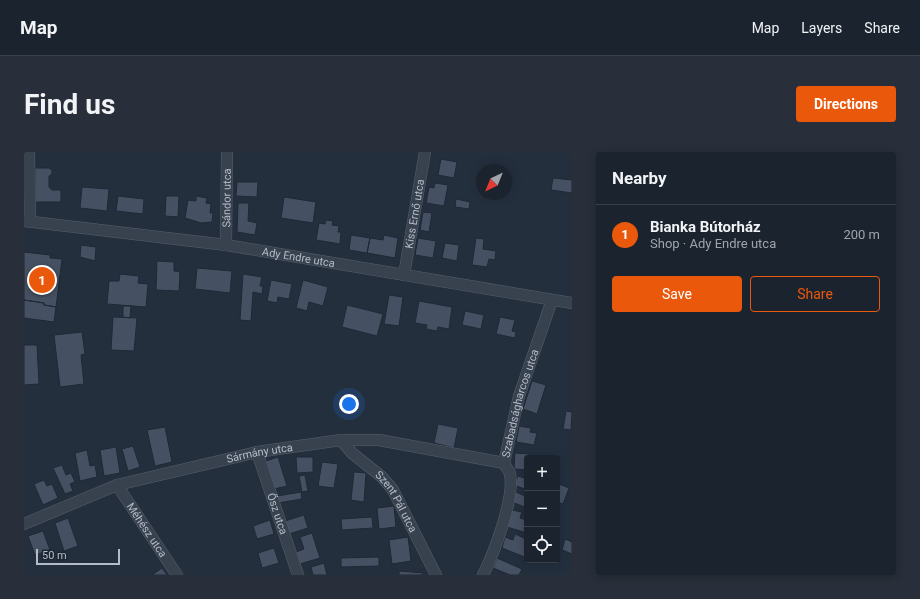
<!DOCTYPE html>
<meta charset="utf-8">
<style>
body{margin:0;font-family:Roboto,sans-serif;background:#282f3a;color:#f1f3f6}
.controls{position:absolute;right:12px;bottom:12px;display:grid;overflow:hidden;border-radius:4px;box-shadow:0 2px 10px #0003}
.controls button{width:36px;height:36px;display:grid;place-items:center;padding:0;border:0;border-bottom:1px solid #39404a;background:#1b232e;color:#f1f3f6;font:20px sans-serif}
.compass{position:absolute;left:452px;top:12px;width:36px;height:36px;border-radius:50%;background:#1b232e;box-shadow:0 2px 10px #0003;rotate:223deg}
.scale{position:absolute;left:12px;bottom:10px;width:84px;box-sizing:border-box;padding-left:4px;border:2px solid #b4bcc9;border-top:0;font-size:11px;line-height:14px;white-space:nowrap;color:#b4bcc9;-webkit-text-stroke:3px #1d2633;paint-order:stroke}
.you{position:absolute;left:325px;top:252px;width:14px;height:14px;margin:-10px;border:3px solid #fff;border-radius:50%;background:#1a73e8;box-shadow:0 0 0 6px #1a73e833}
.badge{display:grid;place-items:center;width:26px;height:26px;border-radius:50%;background:#ea580c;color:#fff;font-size:13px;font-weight:700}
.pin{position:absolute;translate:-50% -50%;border:2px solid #fff;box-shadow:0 1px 4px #0006}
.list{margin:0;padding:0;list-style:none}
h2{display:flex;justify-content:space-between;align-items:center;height:52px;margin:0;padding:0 16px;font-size:17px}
h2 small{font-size:13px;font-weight:400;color:#a0a4aa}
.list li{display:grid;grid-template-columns:26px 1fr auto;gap:12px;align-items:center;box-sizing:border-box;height:60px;padding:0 16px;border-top:1px solid #39404a}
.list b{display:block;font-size:15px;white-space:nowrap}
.list p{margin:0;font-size:13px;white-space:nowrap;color:#a0a4aa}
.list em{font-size:13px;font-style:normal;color:#a0a4aa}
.actions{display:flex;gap:8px;padding:12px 16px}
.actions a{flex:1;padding:9px 0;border:1px solid #ea580c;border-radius:4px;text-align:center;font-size:14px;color:#ea580c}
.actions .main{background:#ea580c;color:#fff}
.icon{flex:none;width:22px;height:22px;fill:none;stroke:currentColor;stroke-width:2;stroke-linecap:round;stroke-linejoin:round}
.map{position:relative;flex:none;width:548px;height:423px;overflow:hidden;border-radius:4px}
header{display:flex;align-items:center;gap:24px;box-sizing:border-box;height:56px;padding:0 20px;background:#1b232e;border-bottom:1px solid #39404a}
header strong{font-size:19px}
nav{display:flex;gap:22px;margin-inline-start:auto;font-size:14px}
.intro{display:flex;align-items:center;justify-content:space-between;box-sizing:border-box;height:96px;padding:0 24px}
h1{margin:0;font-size:28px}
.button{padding:10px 18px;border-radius:4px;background:#ea580c;color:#fff;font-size:14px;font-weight:700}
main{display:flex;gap:24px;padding:0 24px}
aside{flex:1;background:#1b232e;border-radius:4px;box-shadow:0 2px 10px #0003}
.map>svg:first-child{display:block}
.building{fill:#455162;stroke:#1f2835}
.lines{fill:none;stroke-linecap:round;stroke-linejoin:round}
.minor-casing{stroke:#565f6c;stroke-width:12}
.minor{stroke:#38414e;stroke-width:11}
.labels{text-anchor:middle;stroke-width:3;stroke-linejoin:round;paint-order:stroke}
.street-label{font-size:11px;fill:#b4bcc9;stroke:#1d2633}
</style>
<header>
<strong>Map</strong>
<nav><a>Map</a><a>Layers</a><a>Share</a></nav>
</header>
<div class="intro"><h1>Find us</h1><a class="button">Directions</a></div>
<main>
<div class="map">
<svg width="548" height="423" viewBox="0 0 548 423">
<rect width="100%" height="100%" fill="#242f3e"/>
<!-- building -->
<path class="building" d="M417 7 433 10 430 26 414 23Z
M11 16H25L28 18V22L25 24V35L28 38H37V50H11Z
M529 26 548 28V41L527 38Z
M213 30H234L233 45 212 44Z
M411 31 424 33 420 54 402 51 405 35 410 36Z
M58 35 85 37 83 59 56 56Z
M94 44 120 47 119 62 92 59Z
M142 44H155L154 65 141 64Z
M172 44 183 46 182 51 187 52 186 61H189L188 70 177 71 161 66 164 48 172 49Z
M260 45 292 50 289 71 257 66Z
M432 47 446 50 445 57 431 55Z
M214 51H225L224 69 233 71 231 83 213 80Z
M399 60 408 61 405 80 396 78Z
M302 68 309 69 308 73 315 74 314 80H317L316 92 292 88 295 71 301 72Z
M327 83 346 86 343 101 325 98Z
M360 83 374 86 371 106 343 101 346 86 359 88Z
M394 86 412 89 409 106 391 103Z
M452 86 460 87 459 97 472 99 471 108 465 107 463 115 448 113Z
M421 91 435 93 433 109 418 106Z
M57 93 72 95 71 109 56 105Z
M0 100 26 103V106L38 107 32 155 20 153V151L0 148Z
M133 109 150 110V119L156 120 155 139 132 138Z
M173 116 208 119 206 141 171 137Z
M96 122 115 124 114 131 124 132 122 155 83 152 85 129H95Z
M219 122 238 125 236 134H239L238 142 229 140 227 169 216 168Z
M247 128 268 132 265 147 254 145 253 151 243 149Z
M279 128 304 135 299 154 285 150 283 159 272 156Z
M365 143 379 145 375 174 360 172Z
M0 148 20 151V153L32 155 30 170 0 166Z
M395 149 428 155 425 177 414 175 413 179 402 177 403 173 391 171Z
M323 153 359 162 353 184 318 175Z
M99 154H107L106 166 99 165Z
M441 159 460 163 457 177 438 173Z
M89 165 113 166 110 199 87 198Z
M476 165 491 168 488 179 492 180 491 186 472 182Z
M58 180 61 202 57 203 60 232 36 235 30 183Z
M0 193H13L15 232 0 233Z
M508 229 522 233 513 262 499 257Z
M542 259 548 260 547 278 539 277Z
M414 272 434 276 430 296 410 291Z
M495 274 507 276 506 280 513 281 510 293 492 290Z
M141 275 148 310 131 314 123 278Z
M109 294 116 315 104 319 98 297Z
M92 295 96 321 80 324 76 298Z
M63 298 66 314 71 313 73 325 56 329 51 301Z
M491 301 505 302 503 318 490 317Z
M254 305 263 334 250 337 242 309Z
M272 305H289V320L273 321Z
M298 310 314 312 310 336 294 334Z
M38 313 42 323 47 321 51 330 46 332 49 339 41 342 29 316Z
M330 320 342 321 340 350 327 348Z
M281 323 284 339 278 340 275 324Z
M494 324 503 327V338L490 333Z
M20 328 23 334 28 332 34 346 19 353 10 332Z
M533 331 545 336 539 352 533 350Z
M277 340 278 347 254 351 253 344Z
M492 340 503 345V356L488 350Z
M370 354 372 375 355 377 353 356Z
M488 358 498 360 496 366 503 368V381L483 375Z
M280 363 284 376 265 382 261 369Z
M348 365 349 376 318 378 317 367Z
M44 366 54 394 40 399 31 371Z
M246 368 250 382 233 387 229 374Z
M19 379 26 398 11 403 4 384Z
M288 381 296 406 276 412 272 400 280 397 276 385Z
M491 382 502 387 500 393 503 394V406L478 396 481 385 489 388Z
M384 385 387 409 368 412 365 388Z
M541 387 548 390V402L538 398Z
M250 396 255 411 238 416 234 401Z
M355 405V414L317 415V406Z
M473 406 498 417 495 423H486L469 416Z
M300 411 303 423H289L287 415Z
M138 416 143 423H128Z
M375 419 399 421V423H375Z"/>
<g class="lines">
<defs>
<g id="minor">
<path d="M5 0 6 70"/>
<path id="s1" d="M0 69 202 93 548 151"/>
<path id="s2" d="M202 93 203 0"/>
<path id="s3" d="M380 123 401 0"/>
<path id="s4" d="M317 288 328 301 358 325 369 338 412 423"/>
<path id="s5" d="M233 300 274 423"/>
<path id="s6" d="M93 333 153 423"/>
<path id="s7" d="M0 372 93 333 233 300 317 288H355L480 311"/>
<path id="s8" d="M459 423C470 401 491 346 486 322 485 318 481 314 480 311L495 244 528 148"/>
</g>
</defs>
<!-- minor casing -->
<use href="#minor" class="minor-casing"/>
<!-- minor -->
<use href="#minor" class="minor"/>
</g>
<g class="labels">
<!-- street labels -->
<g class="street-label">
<text dy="4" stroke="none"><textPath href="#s2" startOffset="47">Sándor utca</textPath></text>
<text dy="4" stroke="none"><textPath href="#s3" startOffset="62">Kiss Ernő utca</textPath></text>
<text dy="4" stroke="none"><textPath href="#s1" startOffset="277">Ady Endre utca</textPath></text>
<text dy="4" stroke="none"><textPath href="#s8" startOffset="180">Szabadságharcos utca</textPath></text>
<text dy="4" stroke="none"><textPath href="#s7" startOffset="247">Sármány utca</textPath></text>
<text dy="4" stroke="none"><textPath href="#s4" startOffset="84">Szent Pál utca</textPath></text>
<text dy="4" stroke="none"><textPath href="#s5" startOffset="65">Ősz utca</textPath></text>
<text dy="4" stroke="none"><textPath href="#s6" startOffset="54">Méhész utca</textPath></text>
</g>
</g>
</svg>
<div class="controls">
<button>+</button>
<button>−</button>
<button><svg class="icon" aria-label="locate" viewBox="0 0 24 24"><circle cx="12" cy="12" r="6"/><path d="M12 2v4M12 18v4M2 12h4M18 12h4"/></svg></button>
</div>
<svg class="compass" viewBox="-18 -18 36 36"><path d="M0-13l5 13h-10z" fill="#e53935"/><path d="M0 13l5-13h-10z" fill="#a0a4aa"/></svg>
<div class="scale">50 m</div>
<div class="you"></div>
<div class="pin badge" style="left:18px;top:128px">1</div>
</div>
<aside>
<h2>Nearby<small></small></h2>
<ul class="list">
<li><span class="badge">1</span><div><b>Bianka Bútorház</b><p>Shop · Ady Endre utca</p></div><em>200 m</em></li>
</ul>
<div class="actions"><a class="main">Save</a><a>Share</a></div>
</aside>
</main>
